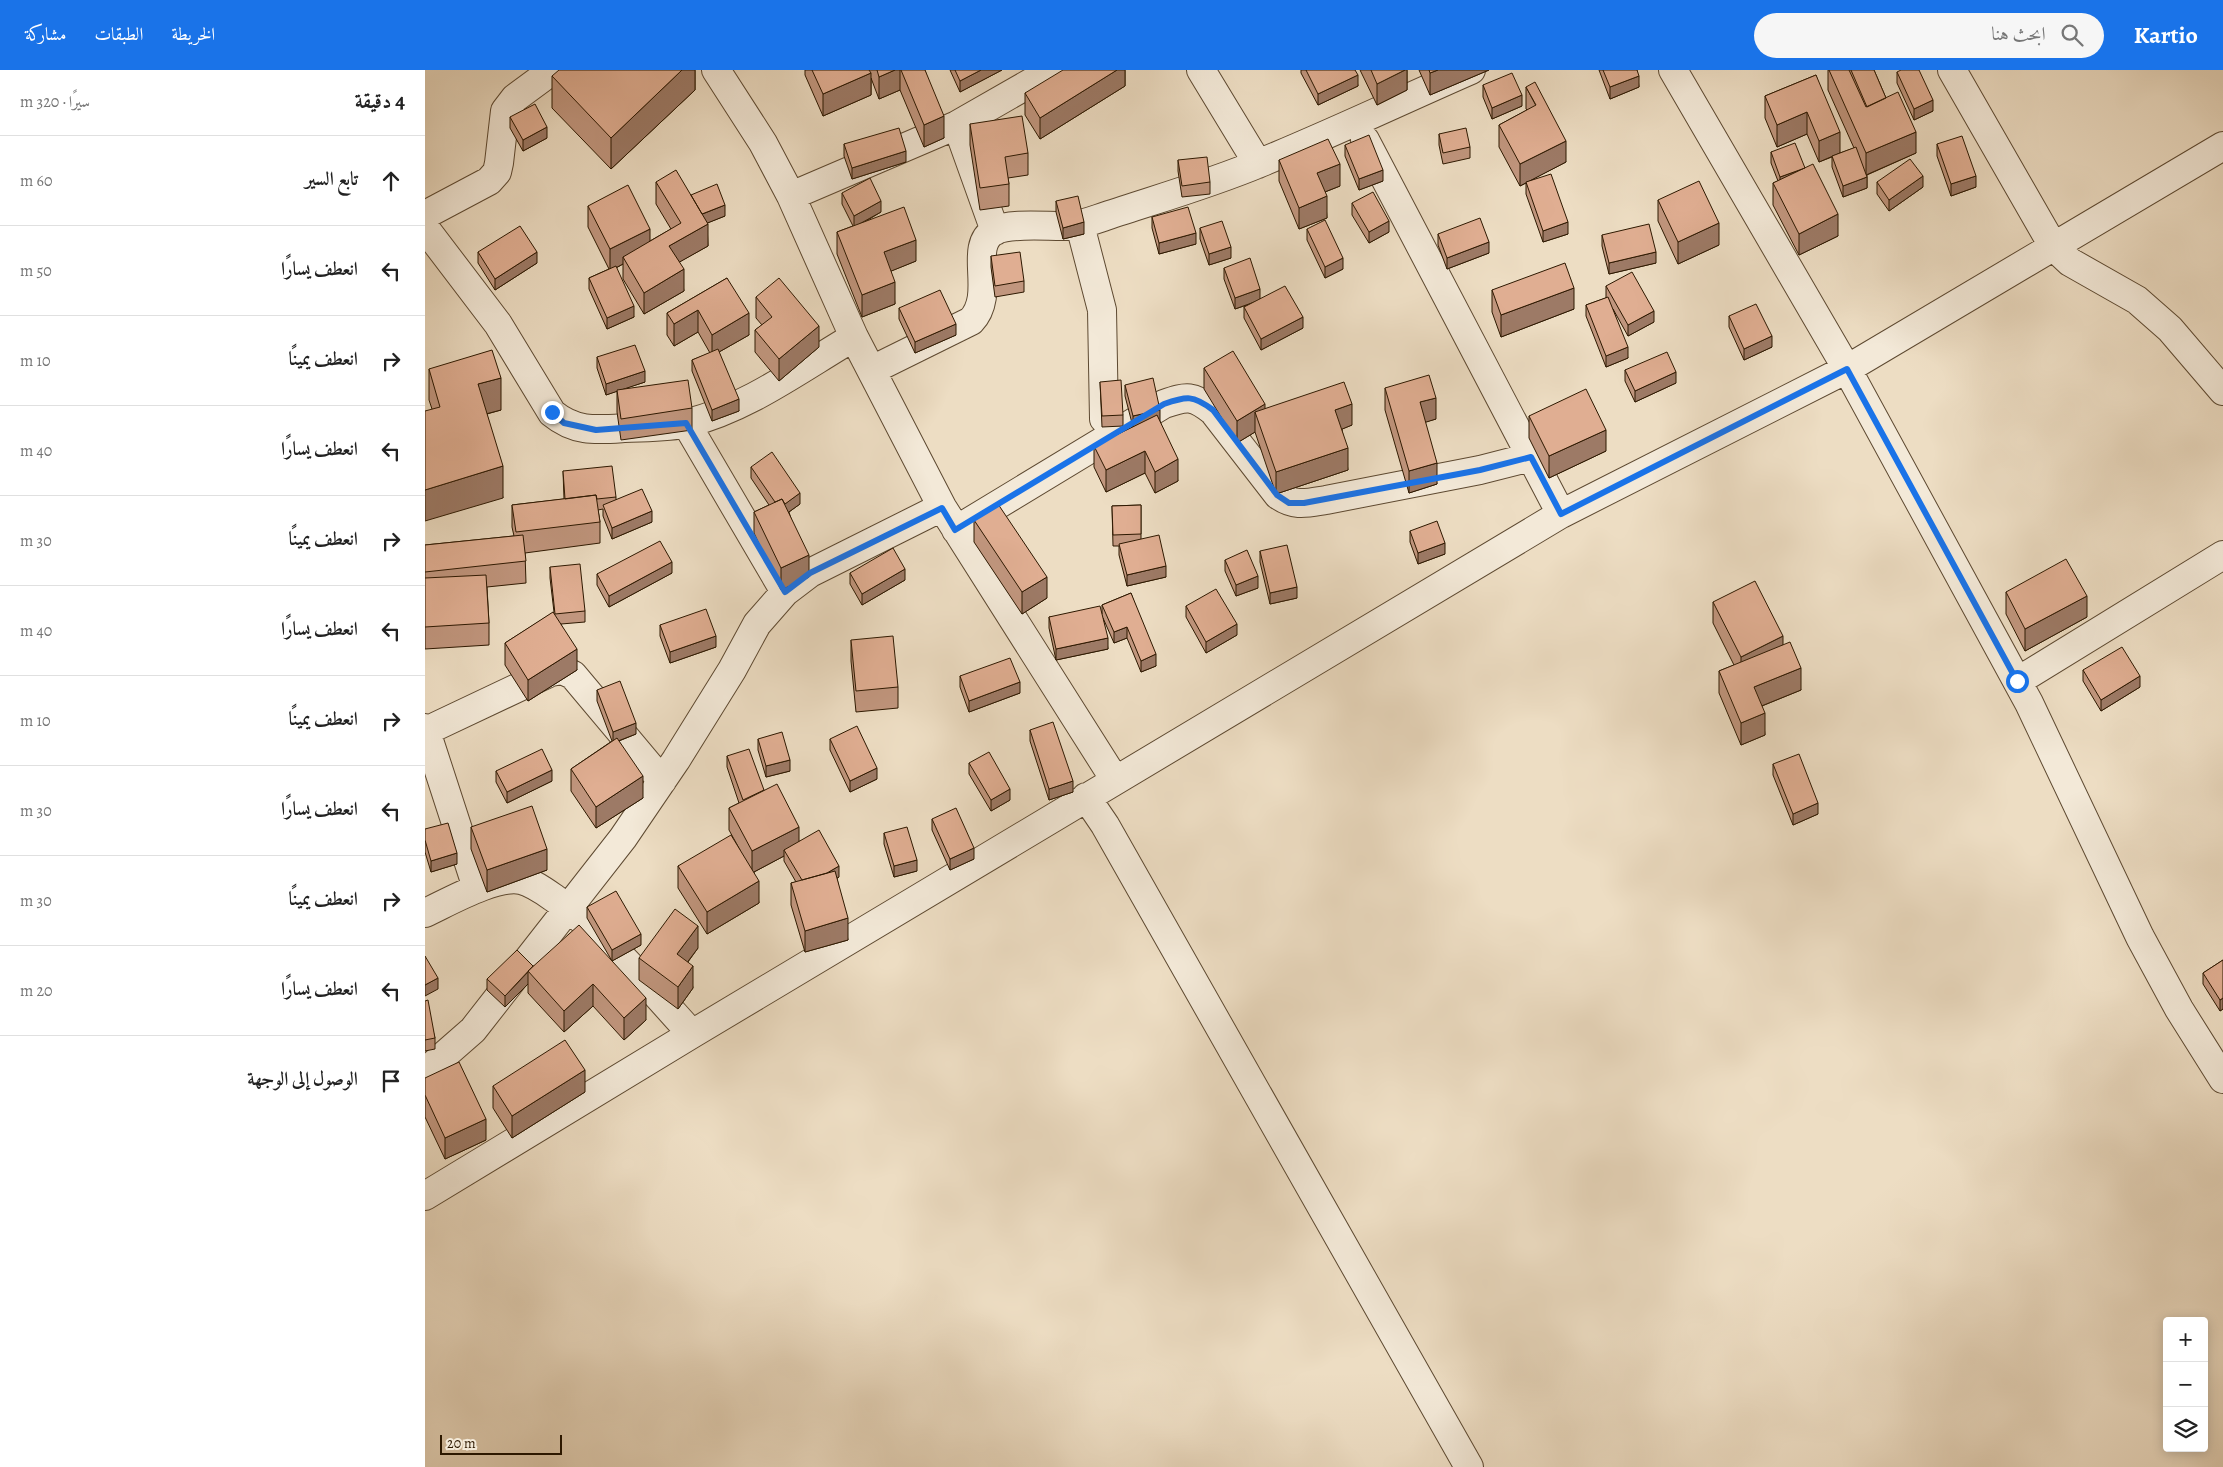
<!DOCTYPE html>
<html lang="ar">
<meta charset="utf-8">
<style>
body{margin:0;font-family:Alegreya,Amiri,serif;background:#f6f6f6;color:#222;direction:rtl}
.controls{position:absolute;right:15px;bottom:15px;display:grid;overflow:hidden;border-radius:5px;box-shadow:0 2px 12px #0003}
.controls button{width:45px;height:45px;display:grid;place-items:center;padding:0;border:0;border-bottom:1px solid #e0e0e0;background:#fff;color:#222;font:25px sans-serif}
.scale{position:absolute;left:15px;bottom:12px;width:122px;box-sizing:border-box;padding-left:5px;border:2px solid #2d1800;border-top:0;font-size:14px;line-height:18px;white-space:nowrap;color:#2d1800;-webkit-text-stroke:4px #f3e9d8;paint-order:stroke}
.stop{position:absolute;width:15px;height:15px;margin:-11px;border:4px solid #1a73e8;border-radius:50%;background:#fff}
.stop.end{background:#1a73e8;border-color:#fff;box-shadow:0 1px 5px #0008}
.list{margin:0;padding:0;list-style:none}
h2{display:flex;justify-content:space-between;align-items:center;height:65px;margin:0;padding:0 20px;font-size:21px}
h2 small{font-size:16px;font-weight:400;color:#767676}
.list li{display:grid;grid-template-columns:32px 1fr auto;gap:15px;align-items:center;box-sizing:border-box;height:90px;padding:0 20px;border-top:1px solid #e0e0e0}
.list b{display:block;font-size:19px;white-space:nowrap}
.list em{font-size:16px;font-style:normal;color:#767676}
.icon{flex:none;width:28px;height:28px;fill:none;stroke:currentColor;stroke-width:2;stroke-linecap:round;stroke-linejoin:round}
.map{position:relative;flex:none;width:1798px;height:1397px;overflow:hidden;direction:ltr}
header{display:flex;align-items:center;gap:30px;box-sizing:border-box;height:70px;padding:0 25px;background:#1a73e8;color:#fff}
header strong{font-size:24px}
nav{display:flex;gap:28px;margin-inline-start:auto;font-size:18px}
.search{width:350px;height:45px;background:#f6f6f6;display:flex;align-items:center;gap:12px;box-sizing:border-box;padding:0 18px;border-radius:28px;color:#767676;font-size:19px}
main{display:flex}
aside{flex:1;background:#fff}
.map>svg:first-child{display:block}
.lines{fill:none;stroke-linecap:round;stroke-linejoin:round}
.street-casing{stroke:#5d4931;stroke-width:30}
.street{stroke:#f3e9d8;stroke-width:28}
.wall{fill:#c1967e;stroke:#2d1800}
.shaded-wall{fill:#9d7a66;stroke:#2d1800}
.building{fill:#e0ae92;stroke:#2d1800}
.route{stroke:#1a73e8;stroke-width:6}
</style>
<header>
<strong>Kartio</strong>
<div class="search"><svg class="icon" aria-label="search" viewBox="0 0 24 24"><circle cx="10" cy="10" r="6"/><path d="M15 15l6 6"/></svg>ابحث هنا</div>
<nav><a>الخريطة</a><a>الطبقات</a><a>مشاركة</a></nav>
</header>
<main>
<div class="map">
<svg width="1798" height="1397" viewBox="0 0 1798 1397">
<rect width="100%" height="100%" fill="#edddc3"/>
<filter id="stains"><feTurbulence type="fractalNoise" baseFrequency=".004" numOctaves="4"/><feColorMatrix values="0 0 0 0 .2 0 0 0 0 .09 0 0 0 0 .02 0 0 0 .5 -.17"/></filter>
<radialGradient id="worn" r=".72"><stop offset=".6" stop-color="#630" stop-opacity="0"/><stop offset="1" stop-color="#630" stop-opacity=".3"/></radialGradient>
<g class="lines">
<defs>
<path id="street" d="M291 0 338 73 366 126 429 267 517 437 690 710
M776 0 833 94
M1248 0 1422 299 1604 633 1715 867 1754 939 1798 1009
M1527 0 1628 176 1645 192 1712 230 1745 259 1798 321
M532 55 570 161
M940 70 1136 444
M366 126 532 55 628 0
M0 145 64 111 72 102 74 93 80 41 90 28 128 0
M655 155 677 240 679 349
M0 158 73 254 127 343C150 362 170 360 199 358 220 357 243 358 263 353 323 338 376 298 429 267
M447 300 546 251C572 224 542 177 569 161 586 152 625 157 644 156 657 155 669 150 681 146 732 129 785 114 835 93 906 64 975 31 1046 0
M261 353 360 522
M531 460 739 334C762 326 768 325 788 341L853 425C870 437 882 433 901 430L1055 400 1106 387
M1593 611 1798 485
M0 658 52 818
M1 661 126 602 137 600 148 605 237 711
M661 727 680 755 1044 1397
M0 843C24 832 70 805 96 810 108 813 119 821 129 828 182 865 223 916 267 964
M0 1002 48 960 198 768 251 690 307 600 332 554 360 522 385 503 517 437
M0 1126 267 964 1136 444 1422 299 1798 76"/>
</defs>
<!-- street casing -->
<use href="#street" class="street-casing"/>
<!-- street -->
<use href="#street" class="street"/>
</g>
<!-- wall -->
<path class="wall" d="M270 0V20L186 99 127 38V6Z
M380 0H500L519 68 499 77 475 20 454 29 446 8V25L398 46 380 5Z
M525 0H577L535 22Z
M700 0V16L615 69 600 45V23Z
M876 0H930L933 16 893 35 876 3Z
M935 0H982V20L952 35Z
M994 0H1064L1005 25Z
M1174 0H1212L1214 17 1185 29Z
M1403 0H1449L1461 28 1491 83 1442 105V118L1418 127 1407 97V87L1394 92 1382 64 1352 77 1340 48V26L1391 5 1415 83 1429 78 1403 20Z
M1472 2 1508 41 1489 50 1472 13Z
M1058 15 1097 36 1067 49 1058 27Z
M1101 17 1141 92 1104 111 1143 164 1118 172 1101 124V113L1095 116 1074 77V55L1102 40 1101 39Z
M85 47 122 68 98 81 85 58Z
M545 54 603 83V105L583 108 584 114V136L555 140 545 75Z
M1014 64 1045 77V88L1018 94 1014 75Z
M419 74 481 92 427 109 419 86Z
M1512 74 1551 117 1526 126 1512 86Z
M920 75 958 111 934 120 920 86Z
M1346 82 1380 98 1413 166 1374 185 1348 135V113L1353 111 1346 93Z
M753 90 785 112V124L757 127 753 101Z
M854 90 915 116 900 122 902 148 874 159 854 111Z
M231 112 266 126 300 146 282 153 283 176 254 192 259 221 219 244 198 209V194L191 198 209 247 182 259 164 219V208L184 199 163 157V136L225 171 246 159 231 134Z
M1452 112 1498 117 1464 141 1452 124Z
M417 123 456 142 438 153 491 191 466 201 470 234 437 247 412 184V162L428 156 417 134Z
M1233 130 1294 175 1253 194 1233 151Z
M631 131 659 164 638 169 631 142Z
M927 133 964 162 944 173 927 145Z
M727 147 771 174 734 184 727 158Z
M775 158 806 188 784 195 775 169Z
M882 159 918 199 900 208 882 170Z
M1013 164 1064 183 1022 199 1013 175Z
M1177 165 1231 193 1184 204 1177 176Z
M53 182 112 193 70 220 53 193Z
M566 186 599 211V222L570 227 566 197Z
M799 198 835 229 878 258 836 280 819 248V237L828 233 810 239 799 209Z
M302 208 324 265 294 282 314 341 287 351 267 301V290L285 283 273 262 249 276 242 265V243Z
M1181 216 1229 252 1203 266 1188 239 1203 288 1181 297 1161 246V235L1181 228Z
M1067 220 1149 239 1076 267 1067 242Z
M331 227 394 277 354 311 330 282V260L337 255 331 248Z
M474 238 531 265 490 283 474 249Z
M1304 246 1347 277 1319 290 1304 257Z
M172 287 220 312 198 319 267 338V360L196 370 192 342V321L181 325 172 298Z
M779 298 840 339 927 355 917 359 923 400 851 424 830 362 812 373 779 319Z
M4 299 76 340 62 344 78 428 7 339 4 330Z
M1200 300 1251 313 1210 332 1200 311Z
M675 312 698 345V356L677 357Z
M700 315 735 351 753 411 730 423 720 403 681 422 669 397V376L708 357 700 326Z
M960 318 1011 349 1000 352 1012 414 984 423 960 340Z
M1104 346 1181 381 1124 408 1104 368Z
M326 397 375 434 364 442 384 507 356 520 329 463V442L344 435 326 408Z
M138 401 191 427V430L227 452 187 469 178 446V439L173 440 175 452V473L100 483 101 513 62 517 64 553V575L0 579V475L89 466 87 457V435L139 429Z
M716 435V469L741 507 702 516 694 485V476H688L687 436Z
M549 450 622 528 597 544 549 472Z
M985 461 1020 484 993 494 985 472Z
M835 481 872 528 845 534 835 492Z
M800 490 833 518 811 526 800 501Z
M125 497 160 541V552L136 554 152 600 103 631 80 595V573L129 542 125 508Z
M247 503 184 537 172 515V504Z
M425 503 480 510 437 535 425 514Z
M1581 522 1662 547 1600 581 1581 544Z
M706 523 731 596 716 602 702 568 689 573 678 548 683 579 631 590 624 558V547L677 544V535Z
M1288 532 1358 575 1376 620 1337 636 1340 665 1316 675 1294 623V601L1309 595 1288 553Z
M761 536 812 565 781 583 761 547Z
M235 555 291 577 245 593 235 566Z
M426 570 473 617V638L431 642 426 591Z
M1658 600 1715 617 1676 641 1658 611Z
M535 606 595 623 544 642 535 617Z
M172 620 211 664 194 671 218 728 171 758 146 721V699L187 671 172 631Z
M605 660 648 722 624 730 605 671Z
M333 669 365 701 341 707 333 680Z
M405 669 452 709 425 722 405 680Z
M302 686 339 720 374 771 414 807 412 808 423 870 380 882 366 835V813L371 812 359 791V786L329 802 334 833 282 864 253 818V796L315 780 304 760V738L314 733 302 697Z
M544 693 585 730 566 741 544 704Z
M1348 694 1393 744 1368 755 1348 705Z
M71 701 127 711 82 733 71 712Z
M507 749 549 789 525 800 507 760Z
M46 757 122 800 62 822 46 779Z
M0 759 32 794 6 802 0 782Z
M459 763 492 801 469 807 459 774Z
M162 837 216 875 187 891 221 950 199 970 168 936 139 962 103 923V914L80 937 62 920V909L108 896 187 891 162 848Z
M273 878 263 892 268 918 253 939 214 910V888Z
M1798 890V939L1795 941 1778 914V903Z
M0 931 10 968V979L0 981Z
M0 1008 61 1070 20 1089 0 1047Z
M68 1016 160 1022 87 1068 68 1038Z"/>
<!-- shaded-wall -->
<path class="shaded-wall" d="M257 0H270V20L186 99V68Z
M470 0H475V20L454 29V7Z
M556 0H577L535 22V11Z
M692 0H700V16L615 69V48Z
M980 0H982V20L952 35V14Z
M1013 0H1064L1005 25V3Z
M446 3V25L398 46V24Z
M933 5V16L893 35V24Z
M1214 6V17L1185 29V17Z
M1097 25V36L1067 49V38Z
M1508 30V41L1489 50V39Z
M1382 42V64L1352 77V55Z
M519 46V68L499 77V55Z
M122 57V68L98 81V70Z
M1415 62V83L1394 92V71Z
M1491 62V83L1441 105V83Z
M1141 71V92L1095 116V94Z
M481 81V92L427 109V98Z
M915 94V116L892 125V103Z
M1380 98 1355 118V107Z
M958 100V111L934 120V109Z
M1498 106V117L1464 141V130Z
M1551 106V117L1526 126V114Z
M1442 107V118L1418 127V116Z
M902 126V148L874 159V138Z
M456 131V142L429 157V146Z
M300 135V146L275 156V145Z
M1413 144V166L1374 185V164Z
M964 151V162L944 173V162Z
M659 152V164L638 169V158Z
M1143 152V164L1118 172V161Z
M1294 153V175L1253 194V172Z
M283 154V176L244 198V176Z
M225 159V180L198 187V194L185 201V179Z
M771 163V174L734 184V173Z
M491 170V191L459 204V182Z
M1064 172V183L1022 199V188Z
M806 177V188L784 195V184Z
M112 182V193L70 220V209Z
M1231 182V193L1184 204V193Z
M918 188V199L900 208V197Z
M259 199V221L219 244V223Z
M470 212V234L437 247V225Z
M1149 218V239L1076 267V245Z
M835 219V230L810 239V228Z
M209 236V247L182 259V248Z
M273 240V262L249 276V254Z
M1229 241V252L1203 266V255Z
M324 243V265L287 286V265Z
M878 247V258L836 280V269Z
M531 254V265L490 283V272Z
M394 256V277L354 311V289Z
M1347 266V277L1319 290V279Z
M1203 277V288L1181 297V286Z
M220 301V312L181 325V314Z
M1251 302V313L1210 332V321Z
M76 308V340L53 346V314Z
M1011 328V349L995 354V332Z
M314 329V341L287 351V340Z
M840 334V356L830 342V362L812 373V351Z
M927 334V355L910 362V340Z
M735 340V351L708 357V346Z
M1181 360V381L1124 408V386Z
M923 378V400L851 424V402Z
M720 381V403L681 422V400Z
M753 389V411L730 423V402Z
M1012 393V414L984 423V401Z
M78 396V428L0 451V420Z
M375 423V434L354 449V438Z
M227 441V452L187 469V458Z
M1020 473V484L993 494V483Z
M384 485V507L356 520V498Z
M247 492V503L184 537V526Z
M741 496V507L702 516V505Z
M480 499V510L437 535V524Z
M833 506V518L811 526V515Z
M622 507V528L597 544V522Z
M872 517V528L845 534V523Z
M1662 526V547L1600 581V559Z
M812 554V565L781 583V572Z
M702 557V568L689 573V562Z
M291 566V577L245 593V582Z
M1358 566V588L1316 608V587Z
M683 568V579L631 590V579Z
M152 579V600L103 631V610Z
M731 584V596L716 602V591Z
M1376 598V620L1329 639V617Z
M1715 606V617L1676 641V630Z
M595 612V623L544 642V631Z
M1340 643V665L1316 675V653Z
M211 653V664L188 673V662Z
M365 690V701L341 707V696Z
M452 698V709L425 722V711Z
M127 700V711L82 733V722Z
M218 706V728L171 758V737Z
M648 711V722L624 730V719Z
M585 719V730L566 741V730Z
M1393 733V744L1368 755V744Z
M374 757V779L359 780V786L327 803V781Z
M549 778V789L525 800V789Z
M122 779V800L62 822V800Z
M32 783V794L6 802V791Z
M492 790V801L469 807V796Z
M414 796V807L380 827V816Z
M334 811V833L282 864V842Z
M423 848V870L380 882V861Z
M273 856V878L252 906V884Z
M216 864V875L187 891V880Z
M268 896V918L253 939V917Z
M103 902V914L80 937V926Z
M13 908V919L0 926V915Z
M168 914V936L139 962V941Z
M221 928V950L199 970V948Z
M1798 928V939L1795 941V930Z
M160 1000V1022L87 1068V1046Z
M61 1049V1070L20 1089V1068Z"/>
<!-- building -->
<path class="building" d="M134 0H257L186 68 127 6Z
M387 0H444L446 3 398 24Z
M452 0H470L454 7Z
M476 0H500L519 46 499 55Z
M530 0H556L535 11Z
M638 0H692L615 48 600 23Z
M881 0H930L933 5 893 24Z
M946 0H980L952 14Z
M1004 0H1013L1005 3Z
M1178 0H1212L1214 6 1185 17Z
M1404 0H1424L1441 37 1473 22 1491 62 1441 83Z
M1426 0H1449L1461 28 1442 37Z
M1476 0H1494L1508 30 1489 39 1472 2Z
M1087 3 1097 25 1067 38 1058 15Z
M1391 5 1415 62 1394 71 1382 42 1352 55 1340 26Z
M1110 12 1141 71 1095 94 1074 55 1111 35 1101 17Z
M110 34 122 57 98 70 85 47Z
M597 46 603 83 580 87 584 114 555 118 545 54Z
M474 58 481 81 427 98 419 74Z
M1041 58 1045 77 1018 83 1014 64Z
M944 65 958 100 934 109 920 75Z
M1537 66 1551 106 1526 114 1512 74Z
M903 69 915 94 892 103 902 126 874 138 854 90Z
M1370 73 1380 98 1355 107 1346 82Z
M1431 77 1442 107 1418 116 1407 86Z
M782 87 785 112 757 116 753 90Z
M1485 89 1498 106 1464 130 1452 112Z
M1388 94 1413 144 1374 164 1348 113Z
M251 100 283 154 244 176 259 199 219 223 198 187 256 153 231 112Z
M1126 104 1143 152 1118 161 1101 112Z
M445 108 456 131 429 146 417 123Z
M1274 111 1294 153 1253 172 1233 130Z
M292 114 300 135 277 144 266 125Z
M203 115 225 159 185 179 163 136Z
M948 122 964 151 944 162 927 133Z
M653 126 659 152 638 158 631 131Z
M479 137 491 170 459 182 470 212 437 225 412 162Z
M763 137 771 163 734 173 727 147Z
M1055 148 1064 172 1022 188 1013 164Z
M900 150 918 188 900 197 882 159Z
M797 151 806 177 784 184 775 158Z
M1224 154 1231 182 1184 193 1177 165Z
M95 156 112 182 70 209 53 182Z
M595 182 599 211 570 216 566 186Z
M825 188 835 219 810 228 799 198Z
M1140 193 1149 218 1076 245 1067 220Z
M191 196 209 236 182 248 164 208Z
M1207 202 1229 241 1203 255 1181 216Z
M302 208 324 243 287 265 273 240 249 254 242 243Z
M354 208 394 256 354 289 330 260 347 247 331 227Z
M860 216 878 247 836 269 819 237Z
M515 220 531 254 490 272 474 238Z
M1183 227 1203 277 1181 286 1161 235Z
M1331 234 1347 266 1319 279 1304 246Z
M210 275 220 301 181 314 172 287Z
M293 279 314 329 287 340 267 290Z
M67 280 76 308 53 314 78 396 0 420V341L15 337 4 299Z
M808 281 840 334 812 351 779 298Z
M1242 282 1251 302 1210 321 1200 300Z
M1004 305 1011 328 995 332 1012 393 984 401 960 318Z
M728 308 735 340 708 346 700 315Z
M263 310 267 338 196 349 192 320Z
M696 310 698 345 677 346 675 312Z
M919 312 927 334 910 340 923 378 851 402 830 342Z
M1161 319 1181 360 1124 386 1104 346Z
M732 345 753 389 730 402 720 381 681 400 669 376Z
M347 382 375 423 360 434 357 429 350 432 326 397Z
M187 396 191 427 172 429 171 425 140 429 138 401Z
M217 419 227 441 187 458 178 435Z
M171 425 175 452 91 462 87 435Z
M357 429 384 485 356 498 329 442Z
M573 434 622 507 597 522 549 450Z
M716 435V464L688 465 687 436Z
M1012 451 1020 473 993 483 985 461Z
M98 465 101 491 0 502V475Z
M734 465 741 496 702 505 694 474Z
M235 471 247 492 184 526 172 504Z
M862 475 872 517 845 523 835 481Z
M468 478 480 499 437 524 425 503Z
M822 480 833 506 811 515 800 490Z
M1641 489 1662 526 1600 559 1581 522Z
M155 494 160 541 130 544 125 497Z
M61 505 64 553 0 557V508Z
M1330 511 1358 566 1316 587 1288 532Z
M791 519 812 554 781 572 761 536Z
M706 523 731 584 716 591 702 557 689 562 677 535Z
M675 536 683 568 631 579 624 547Z
M281 539 291 566 245 582 235 555Z
M128 542 152 579 103 610 80 573Z
M468 566 473 617 431 621 426 570Z
M1365 572 1376 598 1329 617 1340 643 1316 653 1294 601Z
M1697 577 1715 606 1676 630 1658 600Z
M585 588 595 612 544 631 535 606Z
M195 611 211 653 188 662 172 620Z
M628 652 648 711 624 719 605 660Z
M432 656 452 698 425 711 405 669Z
M357 662 365 690 341 696 333 669Z
M192 668 218 706 171 737 146 699Z
M117 679 127 700 82 722 71 701Z
M324 679 339 720 318 730 302 686Z
M564 682 585 719 566 730 544 693Z
M1374 684 1393 733 1368 744 1348 694Z
M352 714 374 757 327 781 304 738Z
M107 736 122 779 62 800 46 757Z
M531 738 549 778 525 789 507 749Z
M23 753 32 783 6 791 0 770V759Z
M482 757 492 790 469 796 459 763Z
M394 760 414 796 402 803 377 810 359 780Z
M306 765 334 811 282 842 253 796Z
M410 801 423 848 380 861 366 813Z
M191 821 216 864 187 880 162 837Z
M250 839 273 856 252 884 268 896 253 917 214 888Z
M154 855 221 928 199 948 168 914 139 941 103 901Z
M92 880 108 896 80 926 62 909Z
M0 886 13 908 0 915Z
M1798 890V928L1795 930 1778 903Z
M3 930 10 968 0 970V931Z
M140 970 160 1000 87 1046 68 1016Z
M34 992 61 1049 20 1068 0 1025V1008Z"/>
<g class="lines">
<!-- route -->
<path class="route" d="M127 342 139 353 171 360 261 353 360 522 385 503 517 438 530 460 739 334C762 326 768 325 788 340L852 425 864 433H879L1055 400 1106 387 1136 444 1422 299 1592 611"/>
</g>
<rect width="100%" height="100%" filter="url(#stains)"/>
<rect width="100%" height="100%" fill="url(#worn)"/>
</svg>
<div class="controls">
<button>+</button>
<button>−</button>
<button><svg class="icon" aria-label="layers" viewBox="0 0 24 24"><path d="M12 4l9 5-9 5-9-5zM3 14l9 5 9-5"/></svg></button>
</div>
<div class="scale">20 m</div>
<div class="stop" style="left:1592px;top:611px"></div>
<div class="stop end" style="left:127px;top:342px"></div>
</div>
<aside>
<h2>4 دقيقة<small>سيرًا · 320 m</small></h2>
<ul class="list">
<li><svg class="icon" aria-label="ahead" viewBox="0 0 24 24"><path d="M12 20V5M6 11l6-6 6 6"/></svg><div><b>تابع السير</b></div><em>60 m</em></li>
<li><svg class="icon" aria-label="left" viewBox="0 0 24 24"><path d="M17 20v-9H6M10 6l-5 5 5 5"/></svg><div><b>انعطف يسارًا</b></div><em>50 m</em></li>
<li><svg class="icon" aria-label="right" viewBox="0 0 24 24"><path d="M7 20v-9h11M14 6l5 5-5 5"/></svg><div><b>انعطف يمينًا</b></div><em>10 m</em></li>
<li><svg class="icon" aria-label="left" viewBox="0 0 24 24"><path d="M17 20v-9H6M10 6l-5 5 5 5"/></svg><div><b>انعطف يسارًا</b></div><em>40 m</em></li>
<li><svg class="icon" aria-label="right" viewBox="0 0 24 24"><path d="M7 20v-9h11M14 6l5 5-5 5"/></svg><div><b>انعطف يمينًا</b></div><em>30 m</em></li>
<li><svg class="icon" aria-label="left" viewBox="0 0 24 24"><path d="M17 20v-9H6M10 6l-5 5 5 5"/></svg><div><b>انعطف يسارًا</b></div><em>40 m</em></li>
<li><svg class="icon" aria-label="right" viewBox="0 0 24 24"><path d="M7 20v-9h11M14 6l5 5-5 5"/></svg><div><b>انعطف يمينًا</b></div><em>10 m</em></li>
<li><svg class="icon" aria-label="left" viewBox="0 0 24 24"><path d="M17 20v-9H6M10 6l-5 5 5 5"/></svg><div><b>انعطف يسارًا</b></div><em>30 m</em></li>
<li><svg class="icon" aria-label="right" viewBox="0 0 24 24"><path d="M7 20v-9h11M14 6l5 5-5 5"/></svg><div><b>انعطف يمينًا</b></div><em>30 m</em></li>
<li><svg class="icon" aria-label="left" viewBox="0 0 24 24"><path d="M17 20v-9H6M10 6l-5 5 5 5"/></svg><div><b>انعطف يسارًا</b></div><em>20 m</em></li>
<li><svg class="icon" aria-label="arrive" viewBox="0 0 24 24"><path d="M6 21V4h12l-3 4 3 4H6"/></svg><div><b>الوصول إلى الوجهة</b></div></li>
</ul>
</aside>
</main>
